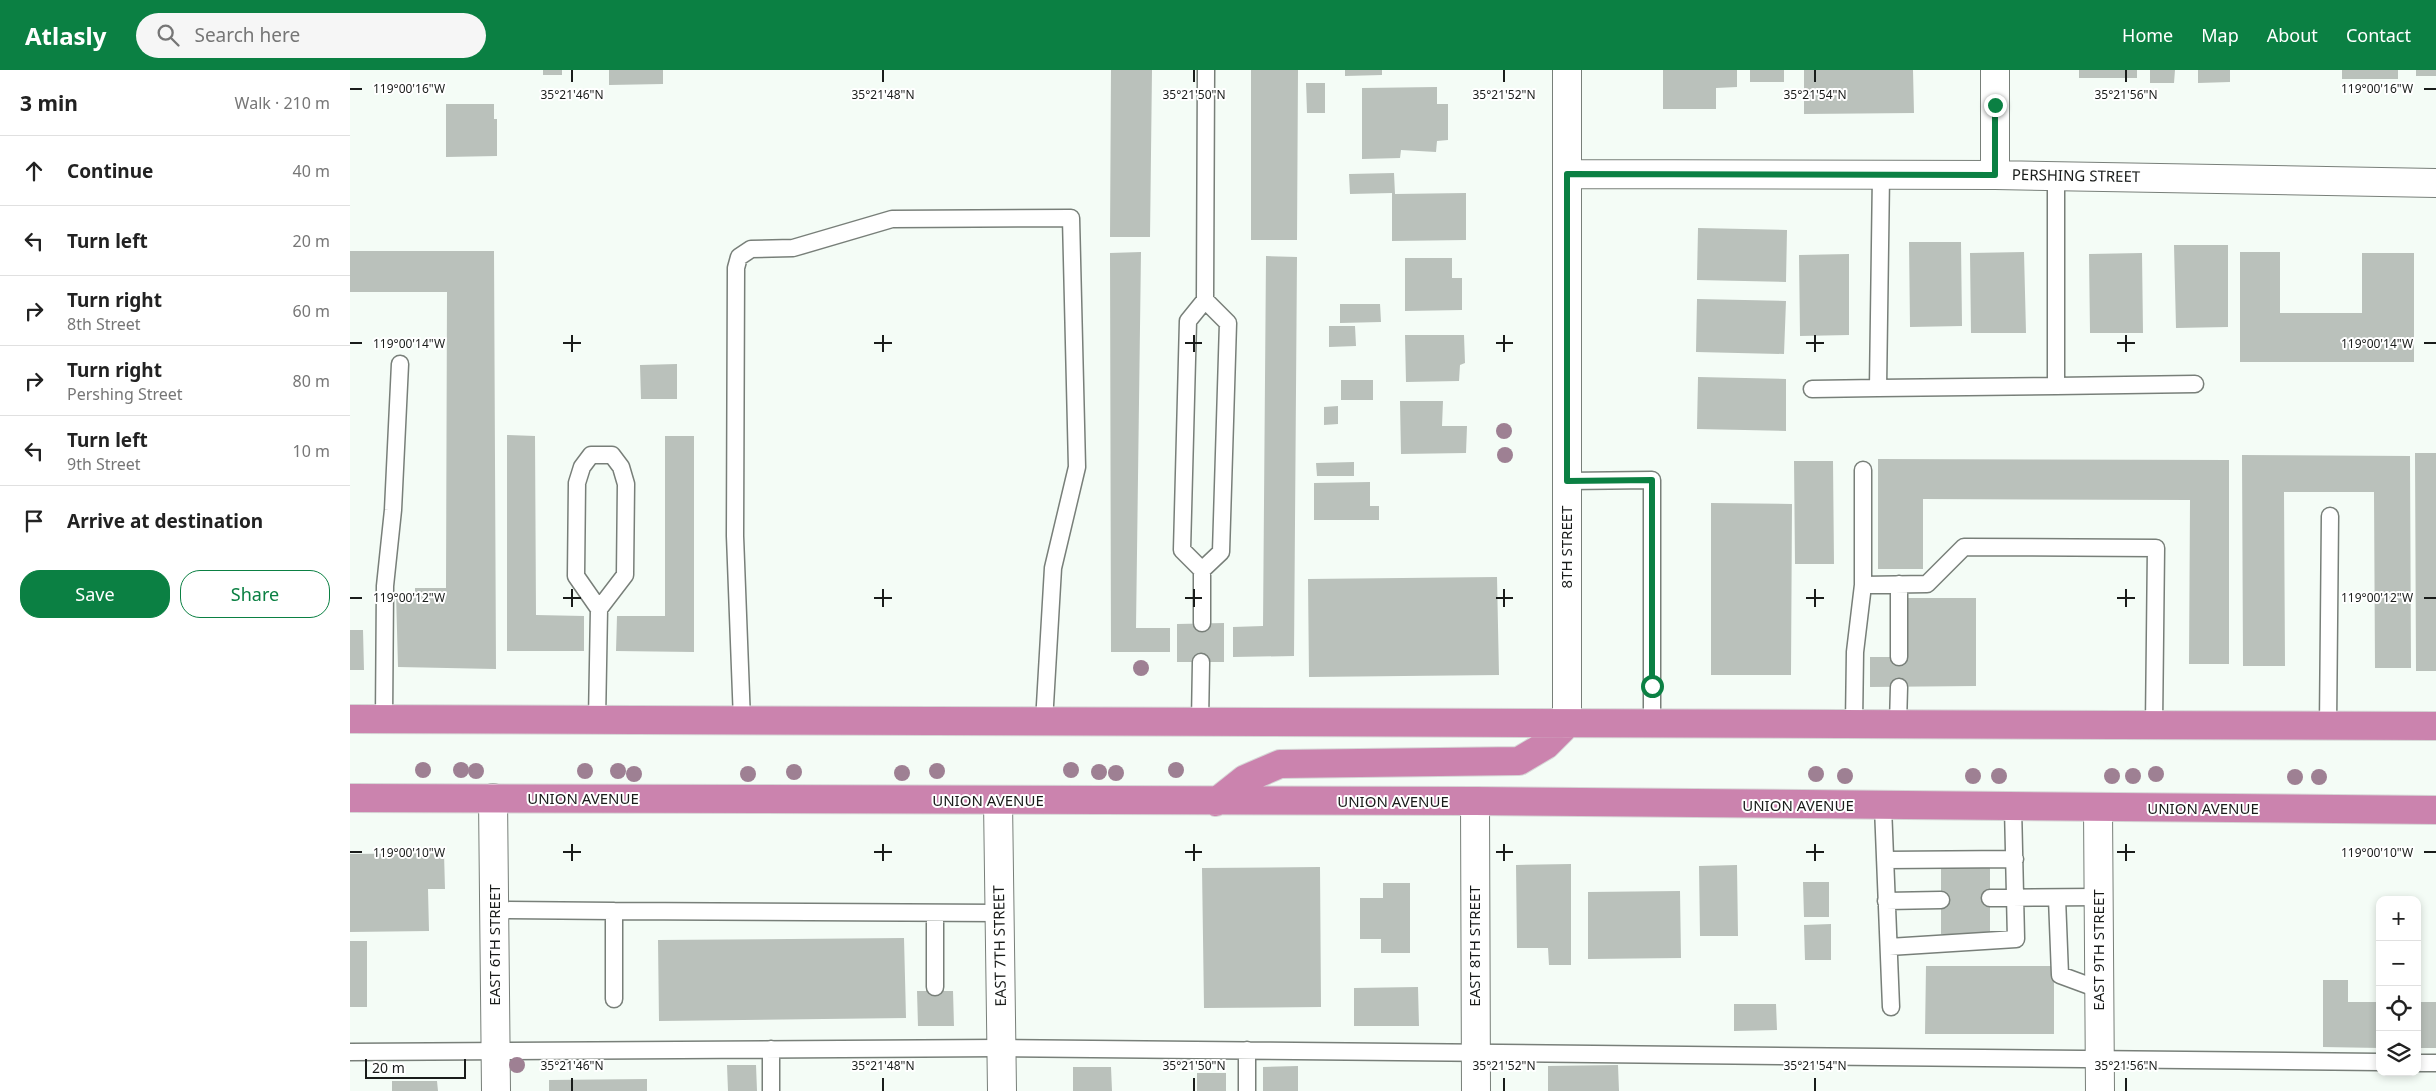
<!DOCTYPE html>
<meta charset="utf-8">
<style>
body{margin:0;font-family:"Noto Sans",sans-serif;background:#f6f6f6;color:#222}
.controls{position:absolute;right:15px;bottom:15px;display:grid;overflow:hidden;border-radius:10px;box-shadow:0 2px 8px #0003}
.controls button{width:45px;height:45px;display:grid;place-items:center;padding:0;border:0;border-bottom:1px solid #e0e0e0;background:#fff;color:#222;font:25px sans-serif}
.scale{position:absolute;left:15px;bottom:12px;width:101px;box-sizing:border-box;padding-left:5px;border:2px solid #191c1a;border-top:0;font-size:14px;line-height:18px;white-space:nowrap;color:#191c1a;-webkit-text-stroke:4px #fff;paint-order:stroke}
.stop{position:absolute;width:15px;height:15px;margin:-11px;border:4px solid #0b8043;border-radius:50%;background:#fff}
.stop.end{background:#0b8043;border-color:#fff;box-shadow:0 1px 5px #0008}
.list{margin:0;padding:0;list-style:none}
h2{display:flex;justify-content:space-between;align-items:center;height:65px;margin:0;padding:0 20px;font-size:21px}
h2 small{font-size:16px;font-weight:400;color:#767676}
.list li{display:grid;grid-template-columns:32px 1fr auto;gap:15px;align-items:center;box-sizing:border-box;height:70px;padding:0 20px;border-top:1px solid #e0e0e0}
.list b{display:block;font-size:19px;white-space:nowrap}
.list p{margin:0;font-size:16px;white-space:nowrap;color:#767676}
.list em{font-size:16px;font-style:normal;color:#767676}
.actions{display:flex;gap:10px;padding:15px 20px}
.actions a{flex:1;padding:11px 0;border:1px solid #0b8043;border-radius:20px;text-align:center;font-size:18px;color:#0b8043}
.actions .main{background:#0b8043;color:#fff}
.icon{flex:none;width:28px;height:28px;fill:none;stroke:currentColor;stroke-width:2;stroke-linecap:round;stroke-linejoin:round}
.map{position:relative;flex:none;width:2086px;height:1021px;overflow:hidden}
header{display:flex;align-items:center;gap:30px;box-sizing:border-box;height:70px;padding:0 25px;background:#0b8043;color:#fff}
header strong{font-size:24px}
nav{display:flex;gap:28px;margin-inline-start:auto;font-size:18px}
.search{width:350px;height:45px;background:#f6f6f6;display:flex;align-items:center;gap:12px;box-sizing:border-box;padding:0 18px;border-radius:28px;color:#767676;font-size:19px}
main{display:flex}
aside{flex:1;background:#fff}
.map>svg:first-child{display:block}
.building{fill:#bac1bb}
.lines{fill:none;stroke-linecap:round;stroke-linejoin:round}
.service-casing{stroke:#787f79;stroke-width:19}
.minor-casing{stroke:#787f79;stroke-width:30}
.trunk-casing{stroke:#d6d6d6;stroke-width:30}
.service{stroke:#fff;stroke-width:16}
.minor{stroke:#fff;stroke-width:28}
.trunk{stroke:#cb83ae;stroke-width:28}
.tree{fill:#9e8093}
.route{stroke:#0b8043;stroke-width:6}
.ticks{fill:none;stroke:#191c1a;stroke-width:2}
.labels{text-anchor:middle;stroke-width:4;stroke-linejoin:round;paint-order:stroke}
.street-label{font-size:15px;fill:#191c1a;stroke:#fff}
.ticks-label{font-size:12px;text-anchor:middle;fill:#191c1a;stroke:#fff;stroke-width:4;stroke-linejoin:round;paint-order:stroke}
</style>
<header>
<strong>Atlasly</strong>
<div class="search"><svg class="icon" aria-label="search" viewBox="0 0 24 24"><circle cx="10" cy="10" r="6"/><path d="M15 15l6 6"/></svg>Search here</div>
<nav><a>Home</a><a>Map</a><a>About</a><a>Contact</a></nav>
</header>
<main>
<aside>
<h2>3 min<small>Walk · 210 m</small></h2>
<ul class="list">
<li><svg class="icon" aria-label="ahead" viewBox="0 0 24 24"><path d="M12 20V5M6 11l6-6 6 6"/></svg><div><b>Continue</b></div><em>40 m</em></li>
<li><svg class="icon" aria-label="left" viewBox="0 0 24 24"><path d="M17 20v-9H6M10 6l-5 5 5 5"/></svg><div><b>Turn left</b></div><em>20 m</em></li>
<li><svg class="icon" aria-label="right" viewBox="0 0 24 24"><path d="M7 20v-9h11M14 6l5 5-5 5"/></svg><div><b>Turn right</b><p>8th Street</p></div><em>60 m</em></li>
<li><svg class="icon" aria-label="right" viewBox="0 0 24 24"><path d="M7 20v-9h11M14 6l5 5-5 5"/></svg><div><b>Turn right</b><p>Pershing Street</p></div><em>80 m</em></li>
<li><svg class="icon" aria-label="left" viewBox="0 0 24 24"><path d="M17 20v-9H6M10 6l-5 5 5 5"/></svg><div><b>Turn left</b><p>9th Street</p></div><em>10 m</em></li>
<li><svg class="icon" aria-label="arrive" viewBox="0 0 24 24"><path d="M6 21V4h12l-3 4 3 4H6"/></svg><div><b>Arrive at destination</b></div></li>
</ul>
<div class="actions"><a class="main">Save</a><a>Share</a></div>
</aside>
<div class="map">
<svg width="2086" height="1021" viewBox="0 0 2086 1021">
<rect width="100%" height="100%" fill="#f4fcf6"/>
<!-- building -->
<path class="building" d="M193 0H212V5H193Z
M259 0H313V14L259 15Z
M761 0H802L800 167H760Z
M901 0H948L947 170H901Z
M995 0H1032V5L995 6Z
M1313 0H1387V17L1366 18V39H1313Z
M1400 0H1434V12H1400Z
M1454 0H1563L1564 43 1454 44Z
M1729 0H1787V8H1729Z
M1800 0H1825L1824 13H1800Z
M1848 0H1880V12L1848 13Z
M1992 0H2048V9H1992Z
M2066 0H2086V6H2066Z
M956 13H975V43H957Z
M1087 17V34H1098V70L1087 71 1086 82 1051 80 1050 88 1012 89V18Z
M96 34H144V49H147V86L96 87Z
M1044 103 1045 124 1116 123V170L1042 171V123L1000 124 999 104Z
M1348 158 1437 160 1436 212 1347 210Z
M1559 172H1611L1612 256 1560 257Z
M1824 175H1878V257L1826 258Z
M0 181H144L146 599 48 597 46 523 65 524V518H96L97 222H0Z
M791 182 786 558H820V582H761L760 183Z
M1674 182 1676 263H1621L1620 183Z
M1890 182H1930V243H2012V183H2064V292H1890Z
M1792 183 1793 263H1740L1739 184Z
M1499 184V265L1450 266 1449 185Z
M916 186 947 187 944 586 883 587V557L913 556Z
M1055 188H1102V208H1112V240L1055 241Z
M1347 229 1436 231 1434 284 1346 282Z
M990 234H1030L1031 252 990 253Z
M979 256H1005L1006 276 979 277Z
M1055 265H1114L1115 293 1110 295 1109 311 1056 312Z
M327 294V329H291L290 295Z
M1348 307 1436 309V361L1347 359Z
M991 310H1023V330H991Z
M1050 331H1093L1092 356H1117L1116 383 1051 384Z
M988 336V354L974 355V337Z
M157 365 185 366 186 545 234 546V581H157Z
M315 366H344V582L266 581 267 546H315Z
M2065 383H2086V601H2066Z
M1892 385 2060 386 2061 598H2025L2024 422H1934L1935 596H1893Z
M1528 389 1879 390V594H1839L1840 430 1573 429V499H1528Z
M1444 391H1483L1484 494H1445Z
M1004 392V406H967L966 393Z
M1020 412V436H1029V450H964V413Z
M1361 433 1442 434 1441 605H1361Z
M1147 507 1149 605 959 607 958 509Z
M1558 528H1626V616L1520 617V587H1558Z
M874 553V592H827V554Z
M0 560H13L14 600H0Z
M94 783 95 819H78L79 861 0 862V784Z
M1591 793H1640V864H1591Z
M1221 794V895H1199L1198 878H1167L1166 795Z
M1387 795 1388 866H1350L1349 796Z
M970 797 971 937 854 938 852 798Z
M1453 812H1479V847H1454Z
M1033 813H1060V883H1031V869H1010V828H1033Z
M1330 821 1331 888 1238 889V822Z
M1481 854V890H1455L1454 855Z
M554 868 556 948 309 951 308 870Z
M0 871H17V937H0Z
M1576 896H1704V964H1575Z
M1973 910H1998V932H2030V978L1973 977Z
M1068 917 1069 956H1004V918Z
M567 921H603L604 956H568Z
M2067 932H2086V978H2067Z
M1384 934H1426L1427 960 1384 961Z
M377 995H406L407 1021H378Z
M1268 995 1269 1021H1198V996Z
M948 996V1021H913V997Z
M723 997H761L762 1021H723Z
M847 1003H876V1021H847Z
M297 1009V1021H199V1010Z
M42 1011H87L88 1021H42Z"/>
<g class="lines">
<defs>
<path id="service" d="M1706 316 1845 314
M1528 318 1706 316V106
M1462 319 1528 318 1531 105
M1513 400V515L1577 514 1614 477 1806 478 1804 655
M1217 411 1302 410V654
M852 500 871 482 878 253 855 230
M1549 514V587
M852 553V500L832 480 838 251 855 230 856 0
M34 649 35 516 43 440 50 294
M247 650 249 539 226 506 227 413 232 397 241 385H262L271 397 276 414 275 505 249 539
M392 651 385 466 386 198 389 187 401 179 443 178 542 149 721 148 727 397 703 498 694 652
M850 652 851 592
M1504 654 1505 582 1513 515
M1548 654 1549 617
M1978 656 1980 446
M1533 737 1541 937
M1535 790 1665 789
M1640 828 1748 827
M1707 828 1710 905 1748 919
M1536 831 1591 830
M144 840 264 841V929
M264 841 650 843
M1539 877 1666 869 1663 737
M585 917V843
M421 979V1021
M0 982 651 978 2030 992
M2067 993H2086
M897 1021V980"/>
<path id="minor" d="M1217 104 1645 105 2086 113
M1645 105V0
M1217 654V0
M143 728 146 1021
M648 731 652 1021
M1125 731 1126 1021
M1748 738 1750 1021"/>
<path id="trunk" d="M0 649 2086 656
M0 728 1125 731 2086 740
M866 732 895 709 930 694 1169 691 1196 675 1217 654"/>
</defs>
<!-- service casing -->
<use href="#service" class="service-casing"/>
<!-- minor casing -->
<use href="#minor" class="minor-casing"/>
<!-- trunk casing -->
<use href="#trunk" class="trunk-casing"/>
<!-- service -->
<use href="#service" class="service"/>
<!-- minor -->
<use href="#minor" class="minor"/>
<!-- trunk -->
<use href="#trunk" class="trunk"/>
</g>
<!-- trees -->
<g class="tree">
<circle cx="1154" cy="361" r="8"/>
<circle cx="1155" cy="385" r="8"/>
<circle cx="791" cy="598" r="8"/>
<circle cx="73" cy="700" r="8"/>
<circle cx="111" cy="700" r="8"/>
<circle cx="721" cy="700" r="8"/>
<circle cx="826" cy="700" r="8"/>
<circle cx="126" cy="701" r="8"/>
<circle cx="235" cy="701" r="8"/>
<circle cx="268" cy="701" r="8"/>
<circle cx="587" cy="701" r="8"/>
<circle cx="444" cy="702" r="8"/>
<circle cx="749" cy="702" r="8"/>
<circle cx="552" cy="703" r="8"/>
<circle cx="766" cy="703" r="8"/>
<circle cx="284" cy="704" r="8"/>
<circle cx="398" cy="704" r="8"/>
<circle cx="1466" cy="704" r="8"/>
<circle cx="1806" cy="704" r="8"/>
<circle cx="1495" cy="706" r="8"/>
<circle cx="1623" cy="706" r="8"/>
<circle cx="1649" cy="706" r="8"/>
<circle cx="1762" cy="706" r="8"/>
<circle cx="1783" cy="706" r="8"/>
<circle cx="1945" cy="707" r="8"/>
<circle cx="1969" cy="707" r="8"/>
<circle cx="167" cy="995" r="8"/>
</g>
<g class="lines">
<!-- route -->
<path class="route" d="M1302 616V410L1217 411V104L1645 105V35"/>
</g>
<!-- ticks -->
<path class="ticks" d="M222 0V12M533 0V12M844 0V12M1154 0V12M1465 0V12M1776 0V12M0 19H12M2074 19H2086M222 265V282M533 265V282M844 265V282M1154 265V282M1465 265V282M1776 265V282M0 273H12M213 273H231M524 273H542M835 273H852M1146 273H1163M1456 273H1474M1767 273H1785M2074 273H2086M222 519V537M533 519V537M844 519V537M1154 519V537M1465 519V537M1776 519V537M0 528H12M213 528H231M524 528H542M835 528H852M1146 528H1163M1456 528H1474M1767 528H1785M2074 528H2086M222 774V791M533 774V791M844 774V791M1154 774V791M1465 774V791M1776 774V791M0 782H12M213 782H231M524 782H542M835 782H852M1146 782H1163M1456 782H1474M1767 782H1785M2074 782H2086M222 1008V1021M533 1008V1021M844 1008V1021M1154 1008V1021M1465 1008V1021M1776 1008V1021"/>
<g class="labels">
<!-- street labels -->
<g class="street-label">
<text transform="translate(1726 106) rotate(1)" y="5">PERSHING STREET</text>
<text transform="translate(1217 477) rotate(-90)" y="5">8TH STREET</text>
<text x="233" y="734">UNION AVENUE</text>
<text x="638" y="736">UNION AVENUE</text>
<text x="1043" y="737">UNION AVENUE</text>
<text x="1448" y="741">UNION AVENUE</text>
<text x="1853" y="744">UNION AVENUE</text>
<text transform="translate(145 875) rotate(-90)" y="5">EAST 6TH STREET</text>
<text transform="translate(650 876) rotate(-91)" y="5">EAST 7TH STREET</text>
<text transform="translate(1125 876) rotate(-90)" y="5">EAST 8TH STREET</text>
<text transform="translate(1749 880) rotate(-90)" y="5">EAST 9TH STREET</text>
</g>
</g>
<g class="ticks-label">
<text x="2027" y="23">119°00'16"W</text>
<text x="59" y="23">119°00'16"W</text>
<text x="222" y="29">35°21'46"N</text>
<text x="533" y="29">35°21'48"N</text>
<text x="844" y="29">35°21'50"N</text>
<text x="1154" y="29">35°21'52"N</text>
<text x="1465" y="29">35°21'54"N</text>
<text x="1776" y="29">35°21'56"N</text>
<text x="2027" y="278">119°00'14"W</text>
<text x="59" y="278">119°00'14"W</text>
<text x="2027" y="532">119°00'12"W</text>
<text x="59" y="532">119°00'12"W</text>
<text x="2027" y="787">119°00'10"W</text>
<text x="59" y="787">119°00'10"W</text>
<text x="222" y="1000">35°21'46"N</text>
<text x="533" y="1000">35°21'48"N</text>
<text x="844" y="1000">35°21'50"N</text>
<text x="1154" y="1000">35°21'52"N</text>
<text x="1465" y="1000">35°21'54"N</text>
<text x="1776" y="1000">35°21'56"N</text>
</g>
</svg>
<div class="controls">
<button>+</button>
<button>−</button>
<button><svg class="icon" aria-label="locate" viewBox="0 0 24 24"><circle cx="12" cy="12" r="6"/><path d="M12 2v4M12 18v4M2 12h4M18 12h4"/></svg></button>
<button><svg class="icon" aria-label="layers" viewBox="0 0 24 24"><path d="M12 4l9 5-9 5-9-5zM3 14l9 5 9-5"/></svg></button>
</div>
<div class="scale">20 m</div>
<div class="stop" style="left:1302px;top:616px"></div>
<div class="stop end" style="left:1645px;top:35px"></div>
</div>
</main>
